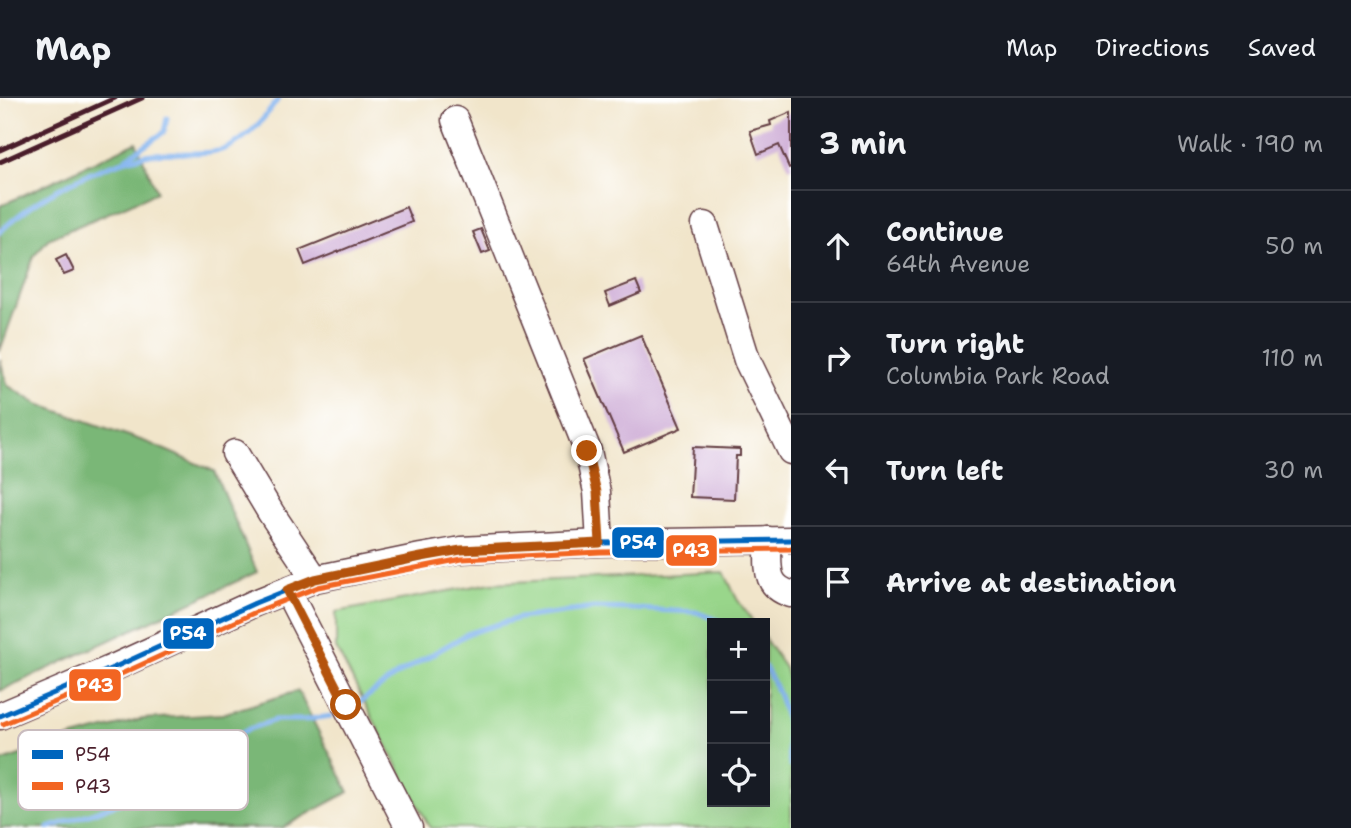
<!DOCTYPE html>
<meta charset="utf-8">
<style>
body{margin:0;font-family:"Shantell Sans",sans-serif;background:#20242c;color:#f1f3f6}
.controls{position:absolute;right:21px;bottom:21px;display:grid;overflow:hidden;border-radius:0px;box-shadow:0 7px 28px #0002}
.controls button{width:63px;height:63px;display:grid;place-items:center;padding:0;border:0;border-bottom:2px solid #363941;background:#171b24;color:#f1f3f6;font:35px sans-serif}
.stop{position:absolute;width:21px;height:21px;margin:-16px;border:5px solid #b45309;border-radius:50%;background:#fff}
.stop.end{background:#b45309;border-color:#fff;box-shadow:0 2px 7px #0008}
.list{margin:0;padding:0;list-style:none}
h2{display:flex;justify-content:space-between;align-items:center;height:91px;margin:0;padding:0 28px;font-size:30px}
h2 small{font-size:23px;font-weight:400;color:#9ea1a6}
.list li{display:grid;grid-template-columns:46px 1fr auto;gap:21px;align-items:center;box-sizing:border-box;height:112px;padding:0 28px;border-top:2px solid #363941}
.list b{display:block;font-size:26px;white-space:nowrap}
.list p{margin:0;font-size:23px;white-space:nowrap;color:#9ea1a6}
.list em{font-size:23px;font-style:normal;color:#9ea1a6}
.icon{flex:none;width:38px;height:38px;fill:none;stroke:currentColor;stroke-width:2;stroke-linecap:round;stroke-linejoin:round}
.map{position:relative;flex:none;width:791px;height:730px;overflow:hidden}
header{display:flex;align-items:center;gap:42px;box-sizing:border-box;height:98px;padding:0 35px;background:#171b24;border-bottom:2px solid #363941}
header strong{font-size:33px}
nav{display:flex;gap:38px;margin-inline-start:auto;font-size:24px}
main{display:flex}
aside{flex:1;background:#171b24}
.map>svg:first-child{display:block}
.green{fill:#99d68b;stroke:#727a5b;stroke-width:2}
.forest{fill:#7ab777;stroke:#626b51;stroke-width:2}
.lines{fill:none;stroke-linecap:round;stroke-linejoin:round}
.stream{stroke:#82b4ef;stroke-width:5}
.building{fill:#cfaed7}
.minor-casing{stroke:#633d43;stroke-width:29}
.minor{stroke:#fff;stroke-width:26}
.rail{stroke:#4a1f2b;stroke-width:5}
.bus-1-casing{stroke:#fff;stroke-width:10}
.bus-2-casing{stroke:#fff;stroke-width:10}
.bus-1{stroke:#0065bd;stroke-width:5}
.bus-2{stroke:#f26522;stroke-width:5}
.route{stroke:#b45309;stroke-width:9}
.key{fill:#fff;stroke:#c9bcbf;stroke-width:2}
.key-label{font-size:19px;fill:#4a1f2b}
.line-badge{stroke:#fff;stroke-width:2.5}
.badge-label{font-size:19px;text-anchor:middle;font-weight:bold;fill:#fff}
</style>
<header>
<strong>Map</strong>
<nav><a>Map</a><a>Directions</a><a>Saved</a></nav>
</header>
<main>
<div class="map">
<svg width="791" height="730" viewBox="0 0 791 730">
<rect width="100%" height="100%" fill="#fff"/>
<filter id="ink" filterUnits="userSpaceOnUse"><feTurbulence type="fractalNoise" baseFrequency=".0143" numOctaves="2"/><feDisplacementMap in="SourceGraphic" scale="14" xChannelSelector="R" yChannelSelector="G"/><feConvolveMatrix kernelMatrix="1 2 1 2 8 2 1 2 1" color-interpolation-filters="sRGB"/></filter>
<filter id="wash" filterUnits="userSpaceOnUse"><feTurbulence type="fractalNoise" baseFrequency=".00686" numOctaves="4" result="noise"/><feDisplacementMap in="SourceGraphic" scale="28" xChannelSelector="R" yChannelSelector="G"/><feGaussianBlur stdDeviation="1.57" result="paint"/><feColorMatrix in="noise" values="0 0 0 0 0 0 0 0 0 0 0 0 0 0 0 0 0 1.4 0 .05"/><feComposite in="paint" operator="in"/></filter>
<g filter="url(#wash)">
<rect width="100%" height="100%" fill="#f1e5ca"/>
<!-- green -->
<path class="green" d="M724 474 737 501 754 525H712V704H765V541L785 570 791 592V730H430L336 550V514L491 485Z"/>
<!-- forest -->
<path class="forest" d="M136 44 157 94 48 141 34 158 0 253V108Z
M0 261 7 287 38 306 149 345 214 373 257 474 0 593Z
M298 593 349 694 282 730H0V664L62 642 143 621 222 616Z"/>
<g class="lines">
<!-- stream -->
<path class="stream" d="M126 60 164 34 167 20
M0 134C37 97 95 69 145 57 159 54 174 56 188 55 199 55 214 55 225 51 248 41 265 20 279 0
M765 569C776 588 784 606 787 628 789 641 786 655 791 668
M360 604 398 576 469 535 519 520 594 510 634 511 696 514 725 525
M48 730 123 704 151 690 178 669 217 645 249 631 275 622H304L331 618"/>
</g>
<g id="blocks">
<!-- building -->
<path class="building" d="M791 14V69L789 70 779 47 758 56 750 33 771 27 770 23Z
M406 109 412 124 305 167 299 152Z
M481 131 490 153 482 156 473 134Z
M66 157 74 173 64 177 56 162Z
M636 183 641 195 610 208 605 195Z
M641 237 681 330 624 354 584 261Z
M693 349 740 351V358H736L734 401 690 399Z"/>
</g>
</g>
<g filter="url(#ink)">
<use href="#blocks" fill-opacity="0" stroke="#633d43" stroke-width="2"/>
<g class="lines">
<defs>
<path id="minor" d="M455 22 588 353 597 394 600 445
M705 127 747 262 791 353
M235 355 271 415 315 481
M768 442C769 467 763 488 791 496
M287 492 409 730
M0 618 115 569 255 505 315 481 421 459 461 452 600 445 791 442"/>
</defs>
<!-- minor casing -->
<use href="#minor" class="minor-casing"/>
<!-- minor -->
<use href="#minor" class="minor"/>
<!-- rail -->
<path class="rail" d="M0 52 115 0
M0 64 142 0"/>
<defs>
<path id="bus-1" d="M0 618 115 569 255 505 315 481 461 452 600 445 791 442"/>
<path id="bus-2" d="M3 626 119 577 258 513 318 489 462 461 600 454 791 451"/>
</defs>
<!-- bus-1 casing -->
<use href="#bus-1" class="bus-1-casing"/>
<!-- bus-2 casing -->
<use href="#bus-2" class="bus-2-casing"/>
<!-- bus-1 -->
<use href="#bus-1" class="bus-1"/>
<!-- bus-2 -->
<use href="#bus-2" class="bus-2"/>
</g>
</g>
<g class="lines" filter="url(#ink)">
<!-- route -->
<path class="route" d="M346 607 287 492 315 481 421 459 461 452 600 445 597 394 587 353"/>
</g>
<!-- legend -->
<rect x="18" y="632" width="230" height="80" rx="10" class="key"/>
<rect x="32" y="652" width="31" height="9" fill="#0065bd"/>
<rect x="32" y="684" width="31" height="8" fill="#f26522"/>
<g class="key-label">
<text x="75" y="663">P54</text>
<text x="75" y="695">P43</text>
</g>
<g class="line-badge">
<rect x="611" y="428" width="54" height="33" rx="7" fill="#0065bd"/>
<rect x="665" y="436" width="53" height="33" rx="7" fill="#f26522"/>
<rect x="162" y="519" width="53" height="33" rx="7" fill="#0065bd"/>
<rect x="68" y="570" width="54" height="34" rx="7" fill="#f26522"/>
</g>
<g class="badge-label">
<text x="638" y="451">P54</text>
<text x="691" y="459">P43</text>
<text x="188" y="542">P54</text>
<text x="95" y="594">P43</text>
</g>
</svg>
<div class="controls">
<button>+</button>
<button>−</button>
<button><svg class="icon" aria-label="locate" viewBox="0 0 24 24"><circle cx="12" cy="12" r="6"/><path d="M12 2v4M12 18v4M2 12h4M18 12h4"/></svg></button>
</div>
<div class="stop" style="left:346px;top:607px"></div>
<div class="stop end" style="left:587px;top:353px"></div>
</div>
<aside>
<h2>3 min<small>Walk · 190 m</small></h2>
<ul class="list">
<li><svg class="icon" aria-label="ahead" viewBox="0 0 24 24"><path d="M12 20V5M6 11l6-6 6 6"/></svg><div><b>Continue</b><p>64th Avenue</p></div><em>50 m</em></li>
<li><svg class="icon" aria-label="right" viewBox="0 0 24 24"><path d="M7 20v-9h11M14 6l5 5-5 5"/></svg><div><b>Turn right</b><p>Columbia Park Road</p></div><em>110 m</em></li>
<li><svg class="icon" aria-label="left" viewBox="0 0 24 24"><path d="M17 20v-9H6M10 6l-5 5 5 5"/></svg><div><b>Turn left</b></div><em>30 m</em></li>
<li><svg class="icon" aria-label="arrive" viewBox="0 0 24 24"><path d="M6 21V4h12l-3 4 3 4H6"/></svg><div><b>Arrive at destination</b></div></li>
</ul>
</aside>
</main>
